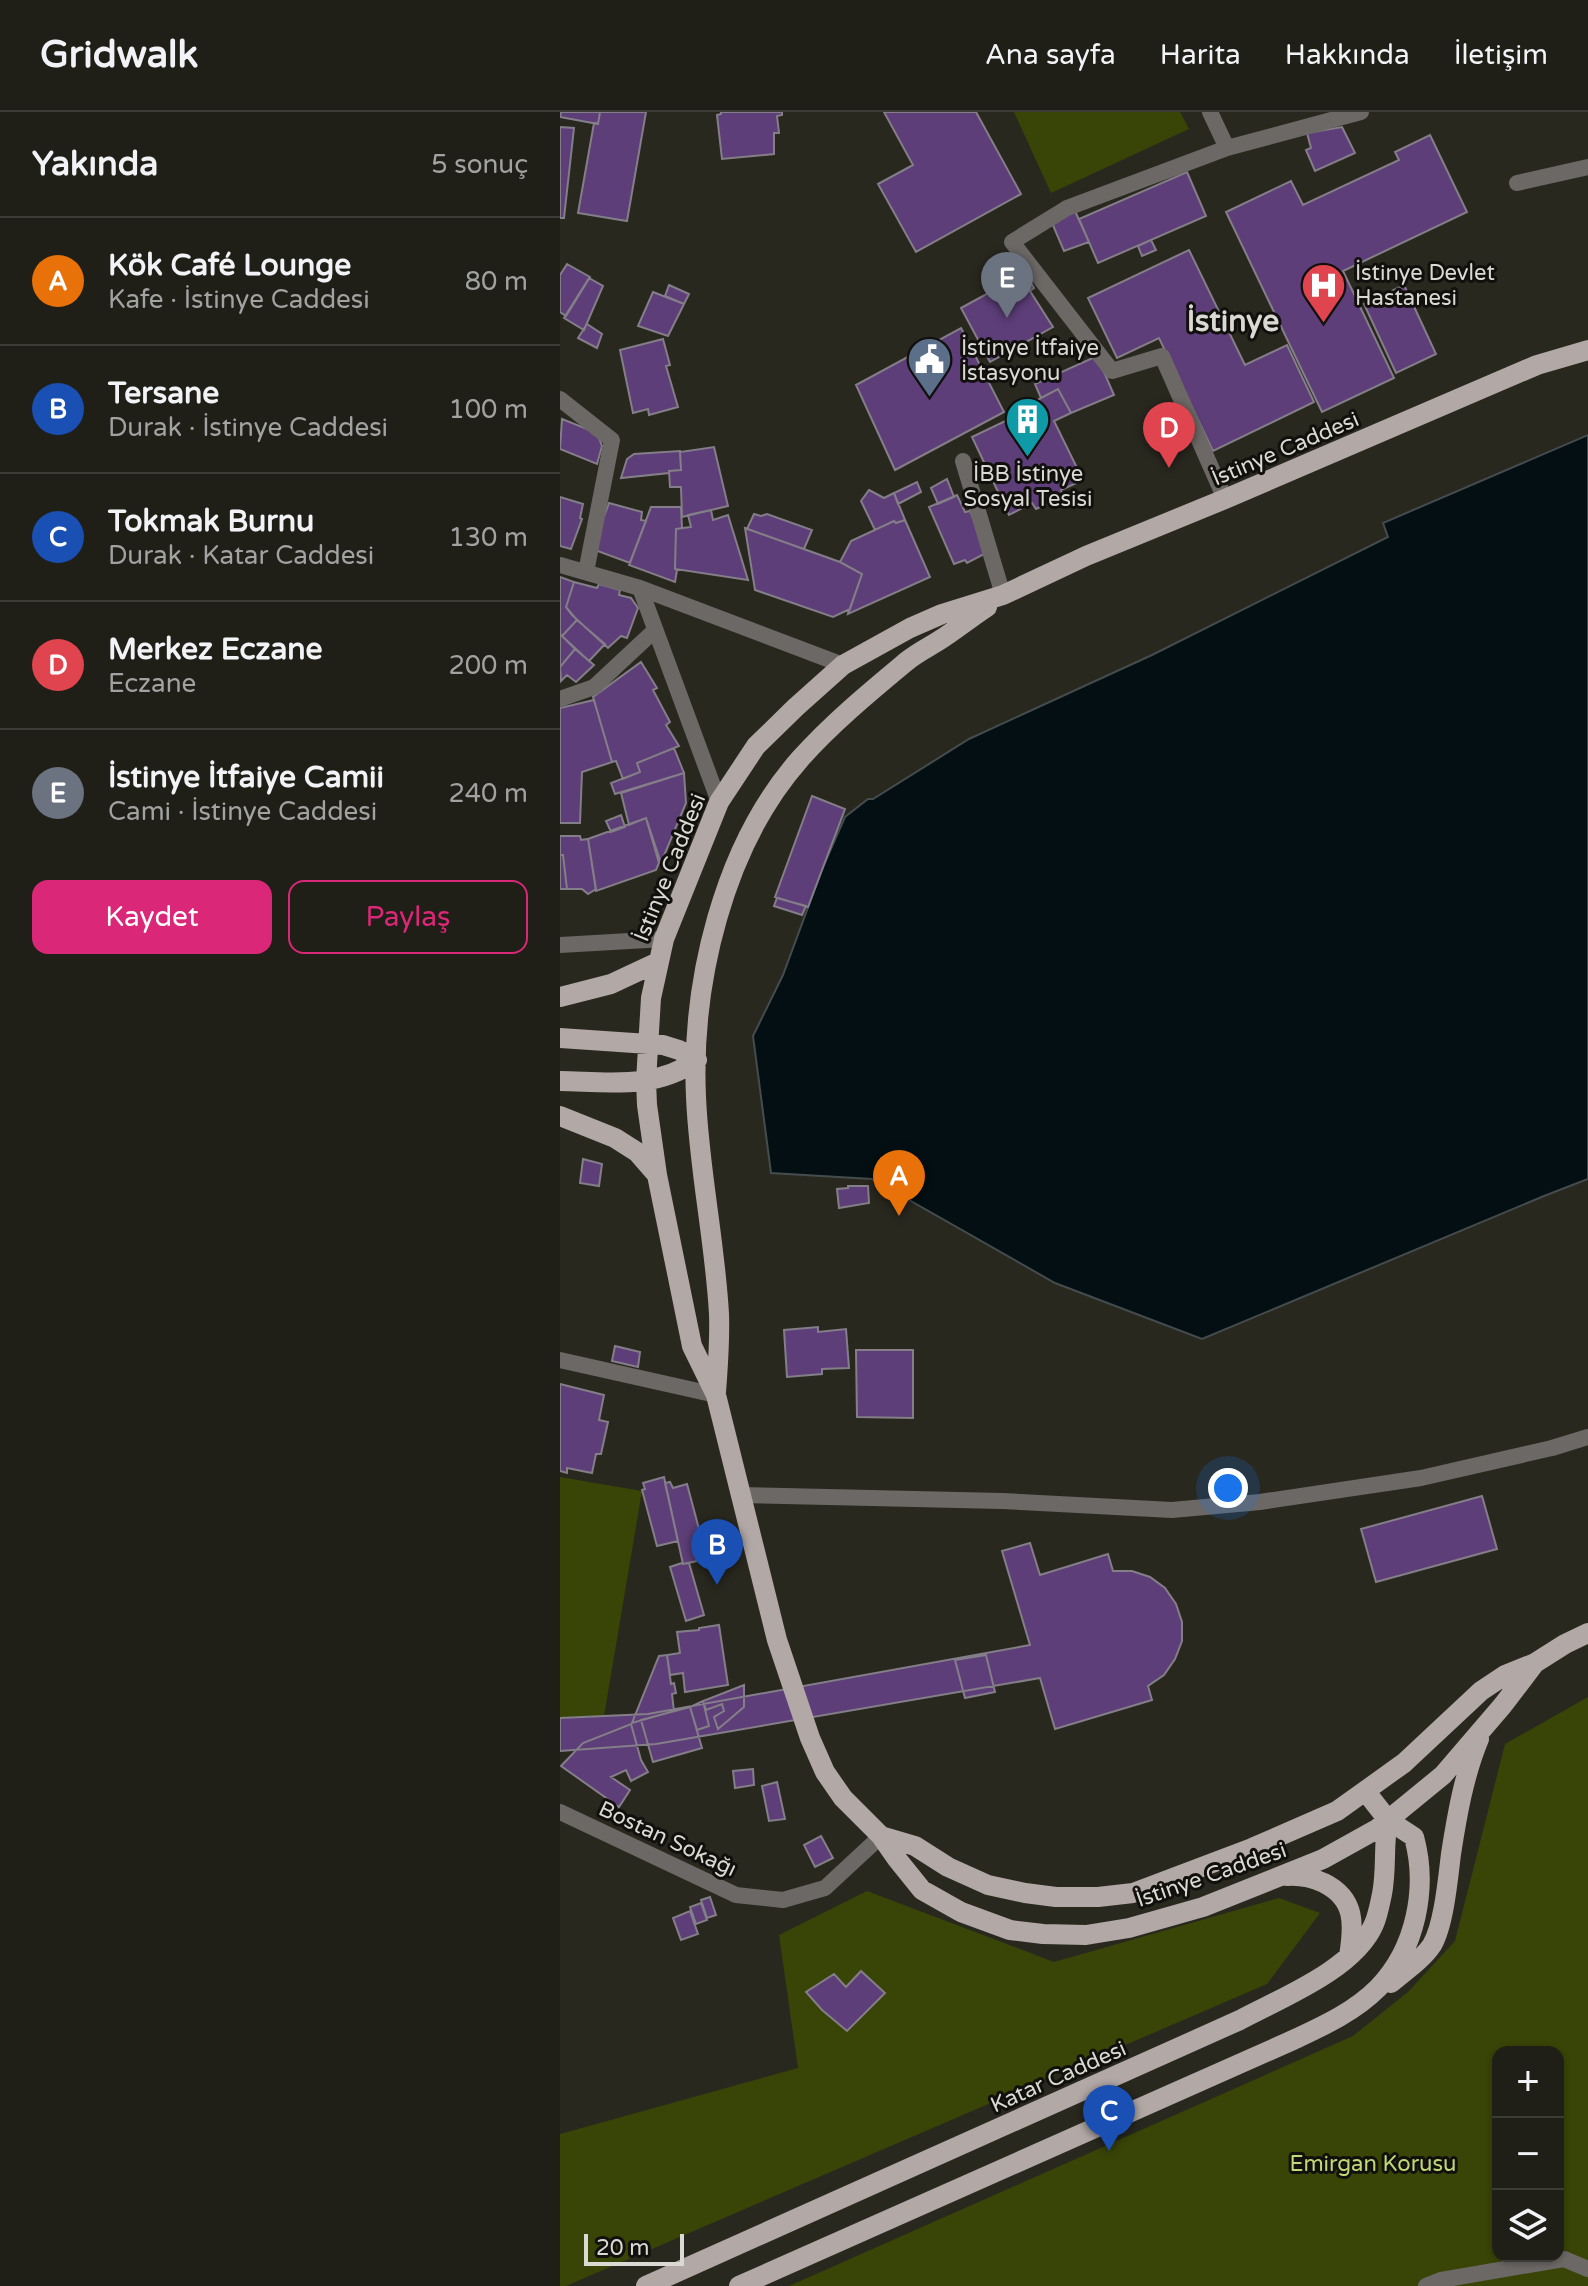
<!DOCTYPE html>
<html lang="tr">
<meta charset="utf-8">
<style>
body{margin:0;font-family:"Varela Round",sans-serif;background:#272720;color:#f1f3f6}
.controls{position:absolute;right:24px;bottom:24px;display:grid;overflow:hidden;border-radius:16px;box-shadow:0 2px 6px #0004}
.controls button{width:72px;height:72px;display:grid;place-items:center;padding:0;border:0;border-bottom:2px solid #3c3c36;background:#1f1e17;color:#f1f3f6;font:40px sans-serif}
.scale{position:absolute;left:24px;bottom:20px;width:100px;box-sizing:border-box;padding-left:8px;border:4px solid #dad9d3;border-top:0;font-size:22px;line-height:28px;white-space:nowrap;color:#dad9d3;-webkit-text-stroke:6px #11100d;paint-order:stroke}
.you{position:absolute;left:668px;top:1376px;width:28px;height:28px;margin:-20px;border:6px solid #fff;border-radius:50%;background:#1a73e8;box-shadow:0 0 0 12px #1a73e833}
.badge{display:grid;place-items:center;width:52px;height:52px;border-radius:50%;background:#db2777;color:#fff;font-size:26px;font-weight:700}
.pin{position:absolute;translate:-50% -66px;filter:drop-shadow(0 2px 4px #0008)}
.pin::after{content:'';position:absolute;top:42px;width:28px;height:24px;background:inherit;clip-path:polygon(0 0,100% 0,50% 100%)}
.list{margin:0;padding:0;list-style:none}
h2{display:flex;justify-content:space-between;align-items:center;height:104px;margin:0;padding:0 32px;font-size:34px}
h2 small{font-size:26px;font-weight:400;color:#a1a2a1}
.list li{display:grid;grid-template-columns:52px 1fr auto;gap:24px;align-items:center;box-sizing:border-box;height:128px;padding:0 32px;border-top:2px solid #3c3c36}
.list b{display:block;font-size:30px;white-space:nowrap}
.list p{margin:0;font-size:26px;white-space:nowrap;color:#a1a2a1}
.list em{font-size:26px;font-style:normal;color:#a1a2a1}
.actions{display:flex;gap:16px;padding:24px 32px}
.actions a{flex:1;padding:18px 0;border:2px solid #db2777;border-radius:16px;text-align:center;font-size:28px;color:#db2777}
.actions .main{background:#db2777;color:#fff}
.icon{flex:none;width:44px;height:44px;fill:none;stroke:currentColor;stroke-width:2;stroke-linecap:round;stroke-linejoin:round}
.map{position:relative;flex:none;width:1028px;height:2174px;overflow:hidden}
header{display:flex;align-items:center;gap:48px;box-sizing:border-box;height:112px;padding:0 40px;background:#1f1e17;border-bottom:2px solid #3c3c36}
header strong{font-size:38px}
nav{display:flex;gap:44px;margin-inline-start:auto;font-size:28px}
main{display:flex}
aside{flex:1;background:#1f1e17}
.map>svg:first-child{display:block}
.green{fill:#394407;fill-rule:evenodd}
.water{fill:#040f13;stroke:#444c4d;stroke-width:2}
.building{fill:#5d3e78;stroke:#837e87;stroke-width:2}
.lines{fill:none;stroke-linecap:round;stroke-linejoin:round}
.service{stroke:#6c6866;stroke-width:16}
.minor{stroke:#6c6866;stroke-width:16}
.primary{stroke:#b2a8a5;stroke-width:20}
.labels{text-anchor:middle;stroke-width:6;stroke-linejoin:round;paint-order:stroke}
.poi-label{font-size:22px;fill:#dad9d3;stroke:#11100d;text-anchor:start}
.street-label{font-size:22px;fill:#dad9d3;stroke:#11100d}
.park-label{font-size:22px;fill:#c0d975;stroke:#11100d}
.district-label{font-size:30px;font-weight:bold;fill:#dad9d3;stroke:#11100d}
</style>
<header>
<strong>Gridwalk</strong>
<nav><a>Ana sayfa</a><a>Harita</a><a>Hakkında</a><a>İletişim</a></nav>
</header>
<main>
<aside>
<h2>Yakında<small>5 sonuç</small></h2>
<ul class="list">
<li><span class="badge" style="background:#e8710a">A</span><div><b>Kök Café Lounge</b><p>Kafe · İstinye Caddesi</p></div><em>80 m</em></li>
<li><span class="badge" style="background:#1a4fb4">B</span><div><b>Tersane</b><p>Durak · İstinye Caddesi</p></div><em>100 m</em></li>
<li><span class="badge" style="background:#1a4fb4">C</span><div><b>Tokmak Burnu</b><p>Durak · Katar Caddesi</p></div><em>130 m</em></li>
<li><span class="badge" style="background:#e0444e">D</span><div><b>Merkez Eczane</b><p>Eczane</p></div><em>200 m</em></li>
<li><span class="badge" style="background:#6b7280">E</span><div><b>İstinye İtfaiye Camii</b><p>Cami · İstinye Caddesi</p></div><em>240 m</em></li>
</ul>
<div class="actions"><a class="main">Kaydet</a><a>Paylaş</a></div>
</aside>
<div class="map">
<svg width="1028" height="2174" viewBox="0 0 1028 2174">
<rect width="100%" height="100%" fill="#29281f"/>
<!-- green -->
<path class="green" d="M454 0H620L629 17 491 81Z
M0 1365 82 1379 40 1628 0 1622Z
M1028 1585V2174H229L793 1924 848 1880 895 1829 945 1632ZM938 1940H998V2144H938Z
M307 1779 494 1850 719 1786 760 1801 707 1872 6 2174H0V2022L238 1956 219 1823Z"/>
<!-- water -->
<path class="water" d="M1028 323V1067L984 1084 642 1227 495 1171 312 1067 211 1061 193 924 223 863 263 755 285 705 308 687H313L409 627 592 543 828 425 823 411Z"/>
<!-- building -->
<path class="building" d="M1 0H40L38 12 0 5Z
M40 0H86L67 109 18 101 34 11 38 12Z
M161 0H222V3L217 4 219 21H214V42L162 47 157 3 161 2Z
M324 0H416L461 82 356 140 318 72 353 53Z
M0 15 14 16 4 106H0Z
M782 15 795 41 755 59 746 38 751 36 747 21Z
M870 23 907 100 783 159 834 266 762 300 666 100 731 69 743 93 839 48 835 40Z
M627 60 646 104 538 151 519 107Z
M515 99 529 130 504 139 492 111Z
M591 128 596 138 582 144 578 134Z
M629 138 685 253 727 233 754 290 653 339 599 226 557 246 528 186Z
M7 152 30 165 6 204 0 200V163Z
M465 161 474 176 470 179 493 215 430 250 401 196Z
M29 166 43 174 24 218 4 206Z
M109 173 129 182 124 192 105 184Z
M844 173 876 242 836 261 804 192Z
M93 180 124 192 108 224 78 214Z
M27 212 42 222 37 236 18 226Z
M401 216 444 300 335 358 296 273Z
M103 227 110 253 106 254 118 295 89 303 88 297 73 301 60 238Z
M537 244 554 283 511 301 498 277 481 286 475 272Z
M498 277 511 301 494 309 523 368 501 378 503 385 476 397 472 391 449 403 412 325 470 297 468 293Z
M2 307 37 321 42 334 37 352 0 337Z
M154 335 168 394 122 405 121 375H110L109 359 121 358 120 340Z
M120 339 121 358 109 359V361L61 366 67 347 74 342Z
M387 367 394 385 378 392 371 376Z
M357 370 361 380 338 392 334 381Z
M309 378 324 386 334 381 345 408 336 411 334 409 315 418 301 389Z
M397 383 405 400 410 399 428 440 407 451 405 448 394 452 369 395Z
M0 385 23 392 20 406 22 407 11 437 0 434Z
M49 391 82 400 81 408 86 409 70 451 32 437Z
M91 395H121L122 416 116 417 115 457 117 458 115 470 69 453Z
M151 398 153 408 168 403 188 468 115 457 116 417 131 415 128 403Z
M194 402 201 404 207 402 252 418 244 437 187 417Z
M345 408 370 465 288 502 302 462 280 450 291 429 334 409 336 411Z
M185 416 280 450 302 462 290 497 273 505 195 478Z
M0 465 14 470 6 495 17 508 2 524 0 522Z
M14 470 37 476 39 472 60 478 59 483 71 486 78 496 67 526 61 524 48 536 12 503 6 495Z
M17 508 45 532 29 549 2 524Z
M0 522 15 537 0 555Z
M15 537 34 553 16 570 7 563 1 569 0 555Z
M81 550 97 576 93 578 110 610 106 613 119 634 77 651 80 660 63 667 56 649 52 650 33 585Z
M34 588 52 650 22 660 20 711H0V596Z
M114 636 124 661 55 682 51 671 80 660 77 651Z
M124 661 126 691 101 751 86 706 69 713 61 681Z
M252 684 285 697 248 795 215 785Z
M61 703 65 715 51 720 46 709Z
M86 706 99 751 96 758 36 779 28 727Z
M0 724H20L21 728 28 727 36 777 28 782 22 777H7L3 743H0Z
M0 743H3L7 777H0Z
M217 786 246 794 242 803 214 794Z
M23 1047 42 1052 39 1074 20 1071Z
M288 1074H308L309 1091 279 1096 277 1077 288 1076Z
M258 1215V1220L286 1217 289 1256 262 1257V1262L227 1265 224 1218Z
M55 1234 80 1240 78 1255 52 1249Z
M296 1238H353V1306L297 1305Z
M0 1272 44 1283 39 1308 48 1310 41 1342H36L32 1361 7 1356V1361L0 1359Z
M104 1365 118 1429 97 1434 82 1378 85 1377 83 1371Z
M110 1370 113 1376 127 1372 147 1447 123 1452 105 1371Z
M922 1384 937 1437 816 1470 801 1417Z
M470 1431 480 1463 548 1442 553 1459H572L590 1465 605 1476 616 1492 622 1510V1529L615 1547 604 1563 588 1574 592 1588 495 1617 480 1566 96 1632 0 1639V1606L88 1602 470 1533 442 1439Z
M122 1451 123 1452 129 1451 144 1503 126 1509 110 1455Z
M159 1513 168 1573 125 1580 123 1561 110 1563 107 1543 120 1541 117 1520 139 1518V1516Z
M107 1543 111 1572 114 1571 116 1581 112 1582 114 1599 72 1611 99 1544Z
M426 1543 435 1580 405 1586 395 1548Z
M184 1573V1595L158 1617 154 1605 164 1599 162 1592 146 1598 143 1589Z
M143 1589 149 1614 137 1618 130 1595Z
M130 1595 142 1636 93 1650 81 1608Z
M71 1612 81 1648 88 1660 71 1669 66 1658 51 1665 70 1678 59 1695 1 1654 23 1631Z
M193 1657 194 1673 175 1676 173 1659Z
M217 1670 225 1707 209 1709 202 1674Z
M261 1724 273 1746 255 1755 244 1733Z
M150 1785 156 1803 147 1806 141 1788Z
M141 1791 147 1808 136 1812 130 1795Z
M130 1799 138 1822 121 1828 113 1806Z
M301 1859 325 1881 287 1919 262 1898 246 1880 274 1862 286 1875Z"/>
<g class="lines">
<!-- service -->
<path class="service" d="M957 71 1028 55
M179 1383 442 1389 612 1398 700 1390 861 1366 992 1336 1028 1325
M866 2174 881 2168 1004 2147 1028 2157"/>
<!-- minor -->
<path class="minor" d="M650 0 667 36
M0 287 52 328 26 460
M403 349 443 483
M665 387 602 244 552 259 452 130 507 96 667 36 801 0
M0 453 80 476 283 553
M80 476 159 690
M0 587 34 575 94 519
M0 833 104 827
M0 1248 156 1283
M0 1700 176 1783 223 1788 265 1776 321 1724"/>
<!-- primary -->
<path class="primary" d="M0 885 51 872 98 850
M0 926 103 933 119 938 137 948
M0 969C49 970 95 978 137 948
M0 1004 55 1026 77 1040 97 1063
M156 1280C158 1254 160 1228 159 1202 155 1129 139 1058 136 985 131 871 163 734 240 647 272 611 311 579 347 549 358 540 371 534 383 526 398 516 412 505 427 495
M975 1551 943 1593 883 1663 817 1717 763 1747 643 1795 569 1816 526 1823 483 1822 450 1818 401 1800 362 1778 337 1747 321 1724 283 1686 265 1660 250 1626 217 1528 156 1283 132 1234 97 1063 87 993 86 969 91 886 104 827 159 690 196 634 236 595 283 553 350 516 382 502 443 483 526 444 665 387 977 253 1028 238
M321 1724 355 1734 388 1755 428 1773 465 1781 496 1785H538L573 1781 692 1736 777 1699 844 1651 921 1579 945 1563 975 1551 1005 1532 1028 1521
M727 1764C741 1763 751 1765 764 1771 796 1787 794 1813 789 1844
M831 1871C845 1859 862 1848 872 1833 884 1813 888 1766 891 1742 897 1703 904 1663 919 1627
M86 2174 680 1908C721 1886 795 1857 814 1812 818 1803 820 1791 822 1782 827 1757 823 1732 828 1708
M179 2174 733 1928C763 1914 794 1900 818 1876 856 1837 868 1776 854 1725L828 1708 806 1680"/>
</g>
<!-- icons -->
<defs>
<symbol id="hospital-pin" viewBox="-11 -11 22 30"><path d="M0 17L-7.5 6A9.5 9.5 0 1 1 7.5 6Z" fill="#e0444e" stroke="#11100d"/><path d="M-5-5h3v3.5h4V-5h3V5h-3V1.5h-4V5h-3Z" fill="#fff"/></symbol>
<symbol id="civic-pin" viewBox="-11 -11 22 30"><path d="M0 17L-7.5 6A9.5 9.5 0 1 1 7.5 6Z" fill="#5c6f8a" stroke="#11100d"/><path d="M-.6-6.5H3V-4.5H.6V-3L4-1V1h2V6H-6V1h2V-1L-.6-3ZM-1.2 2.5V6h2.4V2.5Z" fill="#fff"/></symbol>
<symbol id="building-pin" viewBox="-11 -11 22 30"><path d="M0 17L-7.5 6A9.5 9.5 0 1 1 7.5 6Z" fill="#0f9aa8" stroke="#11100d"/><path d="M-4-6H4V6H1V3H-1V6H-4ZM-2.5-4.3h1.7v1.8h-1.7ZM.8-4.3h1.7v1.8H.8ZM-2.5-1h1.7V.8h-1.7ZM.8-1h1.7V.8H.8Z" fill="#fff"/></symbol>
</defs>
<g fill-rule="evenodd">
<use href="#hospital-pin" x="738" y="148" width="51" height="69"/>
<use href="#civic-pin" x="344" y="222" width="51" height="69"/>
<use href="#building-pin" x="442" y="282" width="51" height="69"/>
</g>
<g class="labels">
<!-- poi labels -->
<g class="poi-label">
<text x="795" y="168">İstinye Devlet<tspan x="795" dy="25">Hastanesi</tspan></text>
<text x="401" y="243">İstinye İtfaiye<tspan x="401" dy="25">İstasyonu</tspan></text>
<text x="468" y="369" text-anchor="middle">İBB İstinye<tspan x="468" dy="25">Sosyal Tesisi</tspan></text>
</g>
<!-- street labels -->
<g class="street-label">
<text transform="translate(725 336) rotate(-23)" y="8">İstinye Caddesi</text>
<text transform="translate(109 755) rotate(-68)" y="8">İstinye Caddesi</text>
<text transform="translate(108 1726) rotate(25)" y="8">Bostan Sokağı</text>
<text transform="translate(651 1762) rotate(-19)" y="8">İstinye Caddesi</text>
<text transform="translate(498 1964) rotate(-24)" y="8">Katar Caddesi</text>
</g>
<!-- park labels -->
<g class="park-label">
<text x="813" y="2059">Emirgan Korusu</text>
</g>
<!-- district labels -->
<g class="district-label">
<text x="673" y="219">İstinye</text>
</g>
</g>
</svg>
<div class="controls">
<button>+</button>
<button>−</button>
<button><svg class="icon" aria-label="layers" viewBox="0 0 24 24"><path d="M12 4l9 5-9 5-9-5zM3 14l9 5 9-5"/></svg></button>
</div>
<div class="scale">20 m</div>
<div class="you"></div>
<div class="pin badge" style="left:339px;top:1104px;background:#e8710a">A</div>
<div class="pin badge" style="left:157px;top:1473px;background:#1a4fb4">B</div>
<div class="pin badge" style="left:549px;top:2039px;background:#1a4fb4">C</div>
<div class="pin badge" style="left:609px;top:356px;background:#e0444e">D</div>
<div class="pin badge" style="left:447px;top:206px;background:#6b7280">E</div>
</div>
</main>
